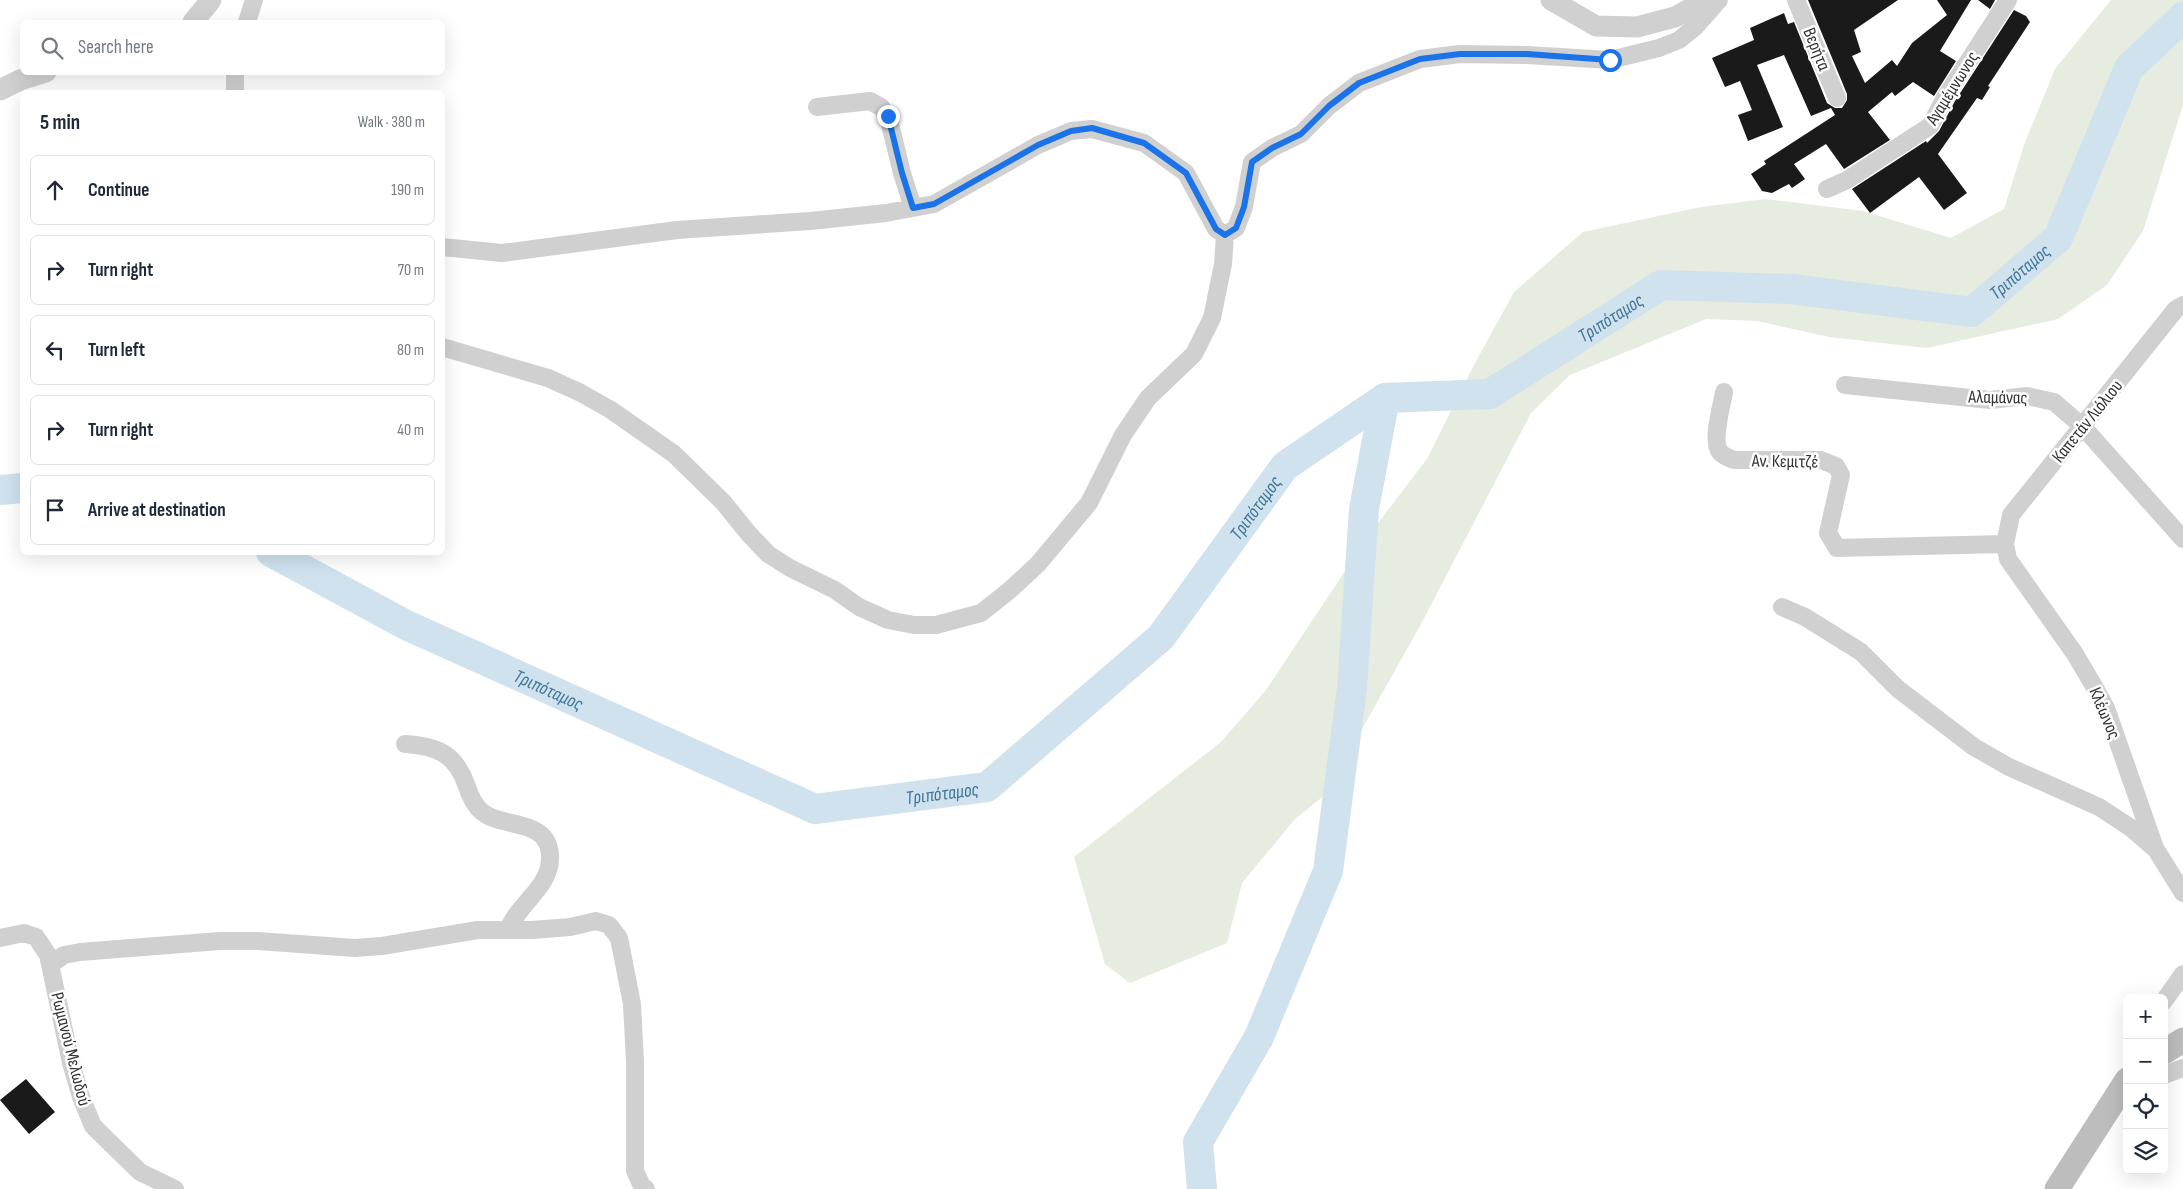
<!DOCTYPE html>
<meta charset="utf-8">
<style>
body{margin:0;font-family:"Sofia Sans Condensed",sans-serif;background:#f2f2f3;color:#1f2937}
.controls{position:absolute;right:15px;bottom:15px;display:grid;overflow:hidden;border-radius:8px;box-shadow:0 5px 20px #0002}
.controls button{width:45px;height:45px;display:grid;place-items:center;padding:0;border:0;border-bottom:1px solid #e0e1e3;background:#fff;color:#1f2937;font:25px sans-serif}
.stop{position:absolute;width:15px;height:15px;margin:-11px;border:4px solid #1a73e8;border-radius:50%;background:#fff}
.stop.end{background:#1a73e8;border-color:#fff;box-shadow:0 1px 5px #0008}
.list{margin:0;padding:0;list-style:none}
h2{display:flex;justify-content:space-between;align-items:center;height:65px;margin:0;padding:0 20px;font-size:21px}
h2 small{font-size:16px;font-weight:400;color:#747a83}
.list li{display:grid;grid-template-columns:32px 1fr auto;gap:15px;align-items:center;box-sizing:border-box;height:70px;margin:0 10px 10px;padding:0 10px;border:1px solid #e0e1e3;border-radius:8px}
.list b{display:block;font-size:19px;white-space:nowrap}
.list em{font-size:16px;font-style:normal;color:#747a83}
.icon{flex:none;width:28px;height:28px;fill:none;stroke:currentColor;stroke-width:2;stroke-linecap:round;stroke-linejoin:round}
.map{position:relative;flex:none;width:2183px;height:1189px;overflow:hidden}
.search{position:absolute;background:#fff;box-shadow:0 5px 20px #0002;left:20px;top:20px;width:425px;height:55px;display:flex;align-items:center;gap:12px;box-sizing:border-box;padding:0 18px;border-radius:8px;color:#747a83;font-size:19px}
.panel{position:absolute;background:#fff;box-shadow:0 5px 20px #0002;left:20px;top:90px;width:425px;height:465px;border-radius:8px}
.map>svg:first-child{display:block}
.green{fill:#e6ecdf}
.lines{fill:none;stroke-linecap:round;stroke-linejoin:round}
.river{stroke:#cfe2ee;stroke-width:30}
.building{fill:#1a1a1a}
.minor{stroke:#d0d0d0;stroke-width:18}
.tertiary{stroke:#d0d0d0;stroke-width:21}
.secondary{stroke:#bdbdbd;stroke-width:25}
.route{stroke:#1a73e8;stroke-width:6}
.labels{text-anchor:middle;stroke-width:5;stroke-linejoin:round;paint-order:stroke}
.street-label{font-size:18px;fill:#333;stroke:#fff}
.water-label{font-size:19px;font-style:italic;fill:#3f7597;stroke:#fff}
</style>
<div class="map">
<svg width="2183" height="1189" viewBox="0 0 2183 1189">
<rect width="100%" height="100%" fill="#fff"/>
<!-- green -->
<path class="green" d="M2111 0H2183V105L2143 231 2107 285 2058 319 1927 348 1829 337 1757 321 1706 319 1570 375 1531 413 1420 626 1325 795 1295 819 1242 883 1227 943 1130 983 1105 964 1074 857 1221 742 1266 690 1369 535 1427 459 1474 365 1514 292 1583 232 1701 207 1766 199 1863 211 1951 238 2004 209 2024 145 2055 69Z"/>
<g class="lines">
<!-- river -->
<g class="river">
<path d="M0 490 22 488"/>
<path id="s1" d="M271 552 406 625 815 809 987 787 1161 637 1285 466 1385 398 1490 394 1661 285 1791 289 1972 312 2058 238 2129 68 2183 17"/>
<path d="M1202 1189 1198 1142 1259 1037 1328 871 1352 688 1364 509 1385 398"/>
</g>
</g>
<!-- building -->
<path class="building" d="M1808 0H1898L1854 30 1861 52 1852 56 1865 83 1892 60 1897 66 1912 43 1947 15 1937 0H1971L1940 51 1956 61 1934 96 1913 82 1895 96 1892 92 1868 112 1890 140 1844 169 1826 144 1794 164 1805 179 1792 188 1789 184 1772 193 1762 191 1751 174 1766 164 1764 161 1835 115 1831 108 1811 116 1784 55 1757 65 1783 127 1748 141 1738 115 1752 110 1740 81 1725 87 1712 58 1754 40 1750 28 1784 13 1788 24 1794 22 1827 103 1835 108H1842L1847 100V94Z
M1978 0H1995L1990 9Z
M2014 10 2026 16 2030 22 1988 86 1990 87 1982 100 1977 98 1938 154 1967 193 1944 210 1919 177 1870 213 1852 189 1926 141 1927 143 1939 131 1955 101Z
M26 1079 55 1112 29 1134 0 1100Z"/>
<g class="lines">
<!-- minor -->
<path class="minor" d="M1796 0 1837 98
M247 22 254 0
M235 92V72
M817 107 870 101 881 107 888 116 902 173 913 208
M1827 189 1847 180 1930 126 1946 96 2008 0
M442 247 502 253 677 230 810 221 886 213 934 204 1038 145 1071 131 1092 129 1144 143 1186 173 1216 229 1225 235 1236 228 1244 207 1252 162 1272 148 1301 134 1329 106 1359 83 1420 59 1460 54 1527 55 1610 60 1659 48 1679 40 1695 27 1719 0
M2183 305 2176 309 2011 515 2005 544 2008 559 2075 654 2095 688 2106 708 2155 848 2183 893
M442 347 548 378 581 393 611 410 674 454 723 502 749 534 768 554 790 568 835 590 859 607 888 620 914 625H936L981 613 1010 590 1038 564 1089 503 1123 435 1148 398 1194 354 1212 318 1223 264 1225 235
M1845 385 1990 400 2027 396 2054 402 2083 427 2183 539
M1724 392C1722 406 1711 440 1720 452 1723 456 1729 458 1734 460H1821L1836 466 1841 475 1828 533 1837 548 2005 544
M1782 607 1805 617 1861 652 1898 689 1974 747 2009 767 2099 807 2131 828 2154 848
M405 744C436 746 455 753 466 784 469 793 474 805 481 811 500 829 548 817 550 855 552 887 518 903 508 930
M0 938 24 933 36 937 48 955 71 1063 81 1097 93 1126 140 1172 175 1189
M51 964 64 955 80 952 220 941H258L355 948 382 946 478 930H532L570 927 596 921 609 925 619 938 632 1004 635 1061V1171L642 1186 646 1189
M2164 1001 2183 974
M2164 1075 2183 1068"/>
<!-- tertiary -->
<path class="tertiary" d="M1551 0 1596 26 1637 27 1675 17 1706 0
M193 22 211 0
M0 90 20 80 46 72"/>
<!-- secondary -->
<path class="secondary" d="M2164 1052 2183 1040
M2057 1189 2127 1080"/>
</g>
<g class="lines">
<!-- route -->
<path class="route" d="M888 116 902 173 913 208 934 204 1038 145 1071 131 1092 128 1144 143 1186 173 1216 229 1225 235 1236 228 1244 207 1252 162 1272 148 1301 134 1329 106 1359 83 1420 59 1460 54H1527L1610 60"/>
</g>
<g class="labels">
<!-- street labels -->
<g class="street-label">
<text transform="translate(1817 49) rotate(68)" y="6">Βερήτα</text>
<text transform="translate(1952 88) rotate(-58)" y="6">Αγαμέμνωνος</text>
<text transform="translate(1998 397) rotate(1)" y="6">Αλαμάνας</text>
<text transform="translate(2087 421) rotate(-51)" y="6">Καπετάν Λιόλιου</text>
<text transform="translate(1785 461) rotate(1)" y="6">Αν. Κεμιτζέ</text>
<text transform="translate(2105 713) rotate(67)" y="6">Κλέωνος</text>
<text transform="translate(71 1049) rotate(76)" y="6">Ρωμανού Μελωδού</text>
</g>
<!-- water labels -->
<g class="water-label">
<text dy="7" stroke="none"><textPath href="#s1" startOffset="2020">Τριπόταμος</textPath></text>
<text dy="7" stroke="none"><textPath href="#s1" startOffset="1585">Τριπόταμος</textPath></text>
<text dy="7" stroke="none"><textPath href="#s1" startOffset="1165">Τριπόταμος</textPath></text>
<text dy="7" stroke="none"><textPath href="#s1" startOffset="310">Τριπόταμος</textPath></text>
<text dy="7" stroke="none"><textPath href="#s1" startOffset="730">Τριπόταμος</textPath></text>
</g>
</g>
</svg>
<div class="controls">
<button>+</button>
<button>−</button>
<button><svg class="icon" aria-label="locate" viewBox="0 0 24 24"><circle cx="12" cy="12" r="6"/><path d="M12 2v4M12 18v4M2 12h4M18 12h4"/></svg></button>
<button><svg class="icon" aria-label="layers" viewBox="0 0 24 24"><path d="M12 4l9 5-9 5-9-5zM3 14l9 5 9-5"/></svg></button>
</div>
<div class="stop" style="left:1610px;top:60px"></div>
<div class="stop end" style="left:888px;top:116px"></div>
<div class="search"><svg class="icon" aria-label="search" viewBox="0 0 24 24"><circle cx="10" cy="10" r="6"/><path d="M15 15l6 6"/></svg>Search here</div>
<section class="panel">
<h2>5 min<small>Walk · 380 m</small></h2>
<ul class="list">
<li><svg class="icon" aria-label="ahead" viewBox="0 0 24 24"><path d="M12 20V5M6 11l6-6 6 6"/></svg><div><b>Continue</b></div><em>190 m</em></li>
<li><svg class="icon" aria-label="right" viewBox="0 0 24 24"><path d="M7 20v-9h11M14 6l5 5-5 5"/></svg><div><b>Turn right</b></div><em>70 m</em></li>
<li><svg class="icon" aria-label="left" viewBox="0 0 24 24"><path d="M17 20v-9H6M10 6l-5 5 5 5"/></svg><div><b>Turn left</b></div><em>80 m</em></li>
<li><svg class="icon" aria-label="right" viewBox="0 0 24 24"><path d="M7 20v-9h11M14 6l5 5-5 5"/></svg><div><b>Turn right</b></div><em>40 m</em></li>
<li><svg class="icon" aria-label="arrive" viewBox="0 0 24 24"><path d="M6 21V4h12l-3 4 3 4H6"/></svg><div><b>Arrive at destination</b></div></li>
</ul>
</section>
</div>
